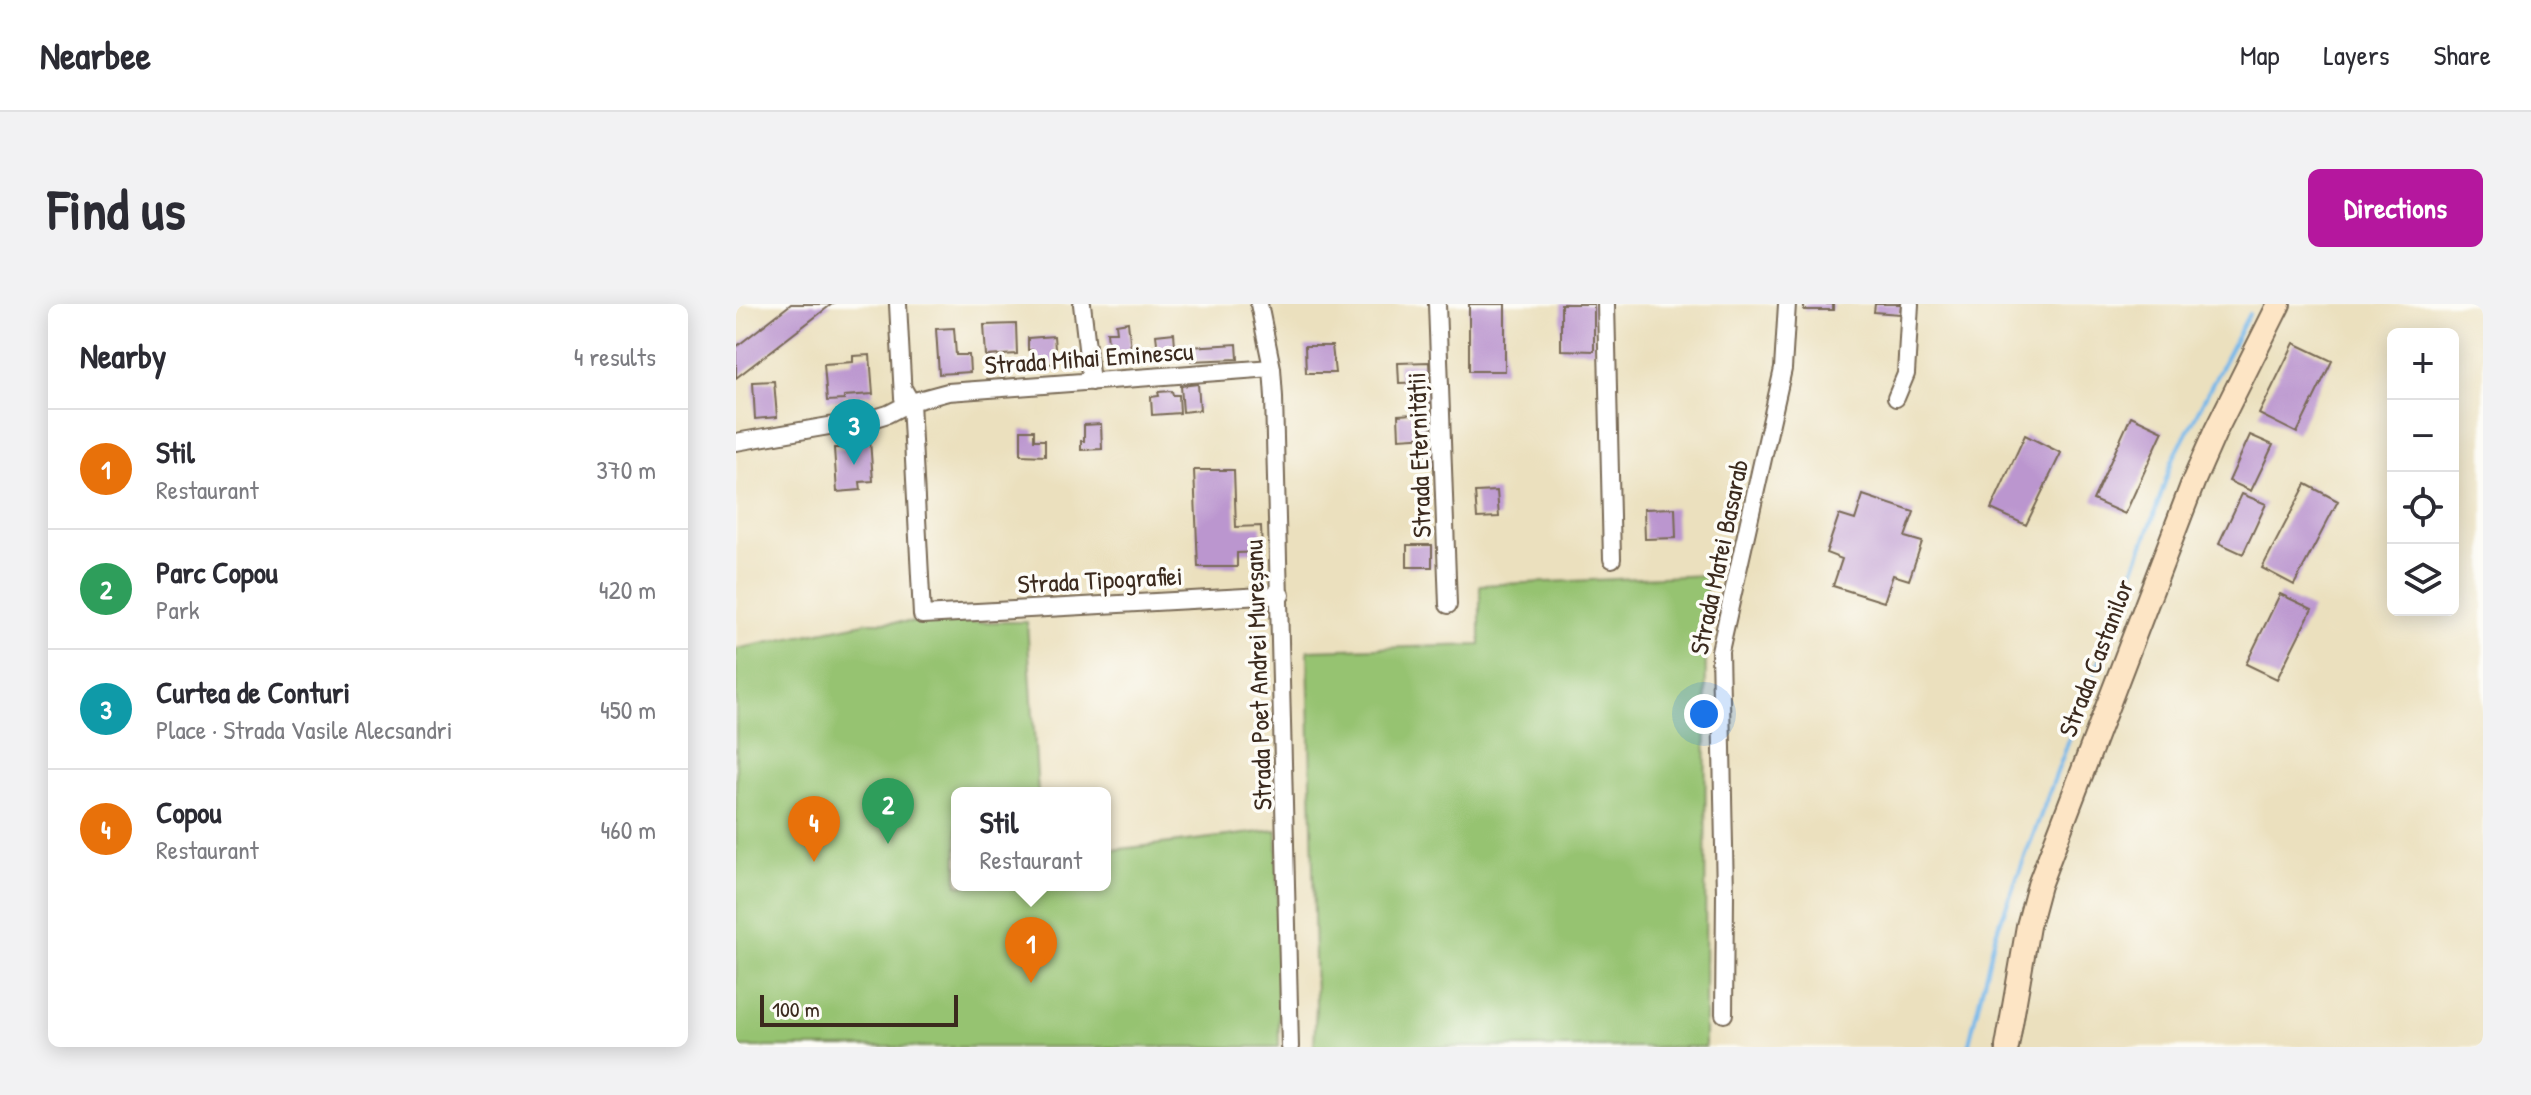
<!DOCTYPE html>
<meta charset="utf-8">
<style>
body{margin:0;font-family:"Patrick Hand",sans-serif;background:#f2f2f3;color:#2b2b33}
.controls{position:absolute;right:24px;top:24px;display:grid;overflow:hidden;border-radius:12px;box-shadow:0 4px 20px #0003}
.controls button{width:72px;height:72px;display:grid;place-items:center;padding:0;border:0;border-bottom:2px solid #e1e1e2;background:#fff;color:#2b2b33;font:40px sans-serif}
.scale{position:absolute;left:24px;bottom:20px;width:198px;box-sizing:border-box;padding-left:8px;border:4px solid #3b2a1e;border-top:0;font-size:22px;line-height:28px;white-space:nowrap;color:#3b2a1e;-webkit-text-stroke:6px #fdfcf7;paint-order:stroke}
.you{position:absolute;left:968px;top:410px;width:28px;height:28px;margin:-20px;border:6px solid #fff;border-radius:50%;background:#1a73e8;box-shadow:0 0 0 12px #1a73e833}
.badge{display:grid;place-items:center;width:52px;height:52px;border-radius:50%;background:#b5179e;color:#fff;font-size:26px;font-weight:700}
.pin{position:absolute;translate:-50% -66px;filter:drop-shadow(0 2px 4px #0008)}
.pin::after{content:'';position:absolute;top:42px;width:28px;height:24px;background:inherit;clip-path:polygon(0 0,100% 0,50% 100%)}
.popup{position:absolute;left:215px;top:483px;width:160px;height:104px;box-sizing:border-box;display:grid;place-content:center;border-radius:12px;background:#fff;filter:drop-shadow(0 2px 6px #0005);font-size:26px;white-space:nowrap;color:#7c7c81}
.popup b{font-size:30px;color:#2b2b33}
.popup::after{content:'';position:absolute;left:50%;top:100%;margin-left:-16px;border:16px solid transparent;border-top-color:#fff}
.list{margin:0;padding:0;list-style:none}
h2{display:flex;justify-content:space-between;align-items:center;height:104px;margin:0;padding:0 32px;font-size:34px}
h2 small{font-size:26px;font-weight:400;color:#7c7c81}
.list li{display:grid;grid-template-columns:52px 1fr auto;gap:24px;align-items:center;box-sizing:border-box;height:120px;padding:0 32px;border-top:2px solid #e1e1e2}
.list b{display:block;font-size:30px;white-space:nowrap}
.list p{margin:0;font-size:26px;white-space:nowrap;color:#7c7c81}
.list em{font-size:26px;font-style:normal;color:#7c7c81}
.icon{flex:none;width:44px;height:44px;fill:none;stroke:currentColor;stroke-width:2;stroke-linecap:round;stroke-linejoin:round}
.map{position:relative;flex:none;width:1747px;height:743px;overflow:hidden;border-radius:12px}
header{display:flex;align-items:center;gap:48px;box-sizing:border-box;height:112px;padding:0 40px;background:#fff;border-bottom:2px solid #e1e1e2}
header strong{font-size:38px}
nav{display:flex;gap:44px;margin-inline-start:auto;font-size:28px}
.intro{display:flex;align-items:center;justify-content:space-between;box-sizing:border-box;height:192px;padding:0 48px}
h1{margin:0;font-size:56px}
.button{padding:20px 36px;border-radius:12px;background:#b5179e;color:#fff;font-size:28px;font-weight:700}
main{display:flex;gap:48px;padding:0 48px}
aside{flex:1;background:#fff;border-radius:12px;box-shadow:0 4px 20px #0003}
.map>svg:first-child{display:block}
.green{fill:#96c371;stroke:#687648;stroke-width:2}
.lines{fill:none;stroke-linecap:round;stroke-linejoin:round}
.stream{stroke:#75b7ea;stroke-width:4}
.building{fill:#bb96cf}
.street-casing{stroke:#796a56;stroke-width:20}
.secondary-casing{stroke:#796a56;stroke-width:26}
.street{stroke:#fff;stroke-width:16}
.secondary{stroke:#fde5c5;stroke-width:22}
.labels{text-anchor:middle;stroke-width:7;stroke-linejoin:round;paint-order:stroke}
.street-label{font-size:26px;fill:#3b2a1e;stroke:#fdfcf7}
</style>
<header>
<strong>Nearbee</strong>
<nav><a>Map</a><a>Layers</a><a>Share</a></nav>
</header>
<div class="intro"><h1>Find us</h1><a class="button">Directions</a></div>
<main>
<aside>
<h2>Nearby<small>4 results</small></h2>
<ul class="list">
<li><span class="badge" style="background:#e8710a">1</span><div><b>Stil</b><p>Restaurant</p></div><em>370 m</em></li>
<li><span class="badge" style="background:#2e9e5b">2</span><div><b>Parc Copou</b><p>Park</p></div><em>420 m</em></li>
<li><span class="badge" style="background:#0f9aa8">3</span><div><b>Curtea de Conturi</b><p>Place · Strada Vasile Alecsandri</p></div><em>450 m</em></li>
<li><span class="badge" style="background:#e8710a">4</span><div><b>Copou</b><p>Restaurant</p></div><em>460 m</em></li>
</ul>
</aside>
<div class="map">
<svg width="1747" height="743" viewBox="0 0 1747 743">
<rect width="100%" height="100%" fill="#fdfcf7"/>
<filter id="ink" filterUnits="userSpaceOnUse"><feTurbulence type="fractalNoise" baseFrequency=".0125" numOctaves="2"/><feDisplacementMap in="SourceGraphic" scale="16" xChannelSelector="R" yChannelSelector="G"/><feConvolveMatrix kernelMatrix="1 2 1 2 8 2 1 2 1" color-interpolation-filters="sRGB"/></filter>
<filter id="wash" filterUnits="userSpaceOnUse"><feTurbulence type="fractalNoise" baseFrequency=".006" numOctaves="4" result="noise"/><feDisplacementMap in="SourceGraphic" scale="32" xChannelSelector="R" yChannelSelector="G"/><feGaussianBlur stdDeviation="1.8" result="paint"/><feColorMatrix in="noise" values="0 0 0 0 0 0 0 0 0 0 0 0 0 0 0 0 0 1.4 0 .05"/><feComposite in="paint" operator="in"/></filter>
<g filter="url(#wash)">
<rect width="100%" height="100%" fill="#ebe0be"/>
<!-- green -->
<path class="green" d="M970 271 969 743H578L580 700 572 346 744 341V281Z
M133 318H291L302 489H221V581H369V547L541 526 543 743H0V345Z"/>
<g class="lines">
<!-- stream -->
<path class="stream" d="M1232 743 1259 632 1416 217 1436 157 1513 10"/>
</g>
<g id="blocks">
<!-- building -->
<path class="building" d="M55 0H96L0 74V43Z
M733 0H769V67H733Z
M825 0H858V47L825 46Z
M1068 0H1097V6H1068Z
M1139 0H1165L1164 10 1138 8Z
M392 18 396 55 374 57 371 28H381L380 20Z
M280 20 281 50 250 52 248 21Z
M218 24 220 51H233L234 68 203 70 200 25Z
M438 29 440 54 423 56 420 31Z
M318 32 320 57 317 60 297 59 296 46H292V34Z
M1558 39 1596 57 1561 129 1523 110Z
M501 40 502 55 455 57 454 43Z
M569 42H596L599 69H570Z
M134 51 137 90 108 92V96L91 97 88 60 117 58V52Z
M693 58 694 78 663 79 662 59Z
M38 77 41 113 19 115 17 78Z
M462 80 464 106 447 108 445 82Z
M676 86H695L696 99 677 100Z
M436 87 437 91H443L444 109 416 111 415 93 423 92 422 88Z
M694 109 695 132 663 134 662 111Z
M1395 112 1427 127 1389 210 1357 196Z
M365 120 366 145 345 146V137H348V121Z
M285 126H298V136H309V152L285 151Z
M1289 131 1325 149 1290 221 1255 205Z
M1514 131 1537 141 1515 187 1493 177Z
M134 136 137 177 124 178 125 186 101 188 98 144H112V137Z
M690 141H701L702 162H691Z
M458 166H498L500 223 525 222 526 248 501 249V263H462Z
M1570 180 1602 197 1558 281 1526 264Z
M761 187 763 213 741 214 739 188Z
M1506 190 1530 200 1507 250 1483 239Z
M1127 191 1178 208 1169 233 1186 238 1173 276 1157 271 1148 298 1097 282 1106 255 1090 249 1103 211 1119 216Z
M939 204 940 234 909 235 908 205Z
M671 241H696V263H671Z
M1544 290 1576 305 1541 375 1510 360Z"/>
</g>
</g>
<g filter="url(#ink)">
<use href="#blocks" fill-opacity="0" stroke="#796a56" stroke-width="2"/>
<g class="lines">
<defs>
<path id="street" d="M162 0 167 94
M346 0 355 78
M523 0 536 64 538 93 554 743
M701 0 712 301
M870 0 876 255
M168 86 175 98 186 311 545 291
M1160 94 1170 70 1174 0
M0 138 139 114 152 110 175 98 212 88 536 64
M988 710 989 590 984 347 1047 65 1051 0"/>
<path id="secondary" d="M1271 743 1292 622 1303 581 1458 176 1480 126 1543 0"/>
</defs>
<!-- street casing -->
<use href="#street" class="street-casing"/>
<!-- secondary casing -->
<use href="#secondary" class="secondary-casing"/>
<!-- street -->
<use href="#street" class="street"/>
<!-- secondary -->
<use href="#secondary" class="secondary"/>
</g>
</g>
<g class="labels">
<!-- street labels -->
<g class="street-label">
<text transform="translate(353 54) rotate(-4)" y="9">Strada Mihai Eminescu</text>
<text transform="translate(683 151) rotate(-92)" y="9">Strada Eternității</text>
<text transform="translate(983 253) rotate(-78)" y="9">Strada Matei Basarab</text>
<text transform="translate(364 276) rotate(-3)" y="9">Strada Tipografiei</text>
<text transform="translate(1360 354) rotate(-69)" y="9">Strada Castanilor</text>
<text transform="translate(522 371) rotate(-92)" y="9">Strada Poet Andrei Mureșanu</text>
</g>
</g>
</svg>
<div class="controls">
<button>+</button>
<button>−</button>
<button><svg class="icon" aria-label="locate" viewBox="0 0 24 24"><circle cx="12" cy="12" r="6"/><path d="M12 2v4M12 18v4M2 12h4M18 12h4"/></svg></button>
<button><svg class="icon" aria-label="layers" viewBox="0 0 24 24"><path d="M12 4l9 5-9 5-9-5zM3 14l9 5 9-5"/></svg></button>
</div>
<div class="scale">100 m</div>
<div class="you"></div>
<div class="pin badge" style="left:295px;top:679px;background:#e8710a">1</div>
<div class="popup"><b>Stil</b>Restaurant</div>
<div class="pin badge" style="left:152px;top:540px;background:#2e9e5b">2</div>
<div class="pin badge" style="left:118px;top:161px;background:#0f9aa8">3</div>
<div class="pin badge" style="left:78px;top:558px;background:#e8710a">4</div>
</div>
</main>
